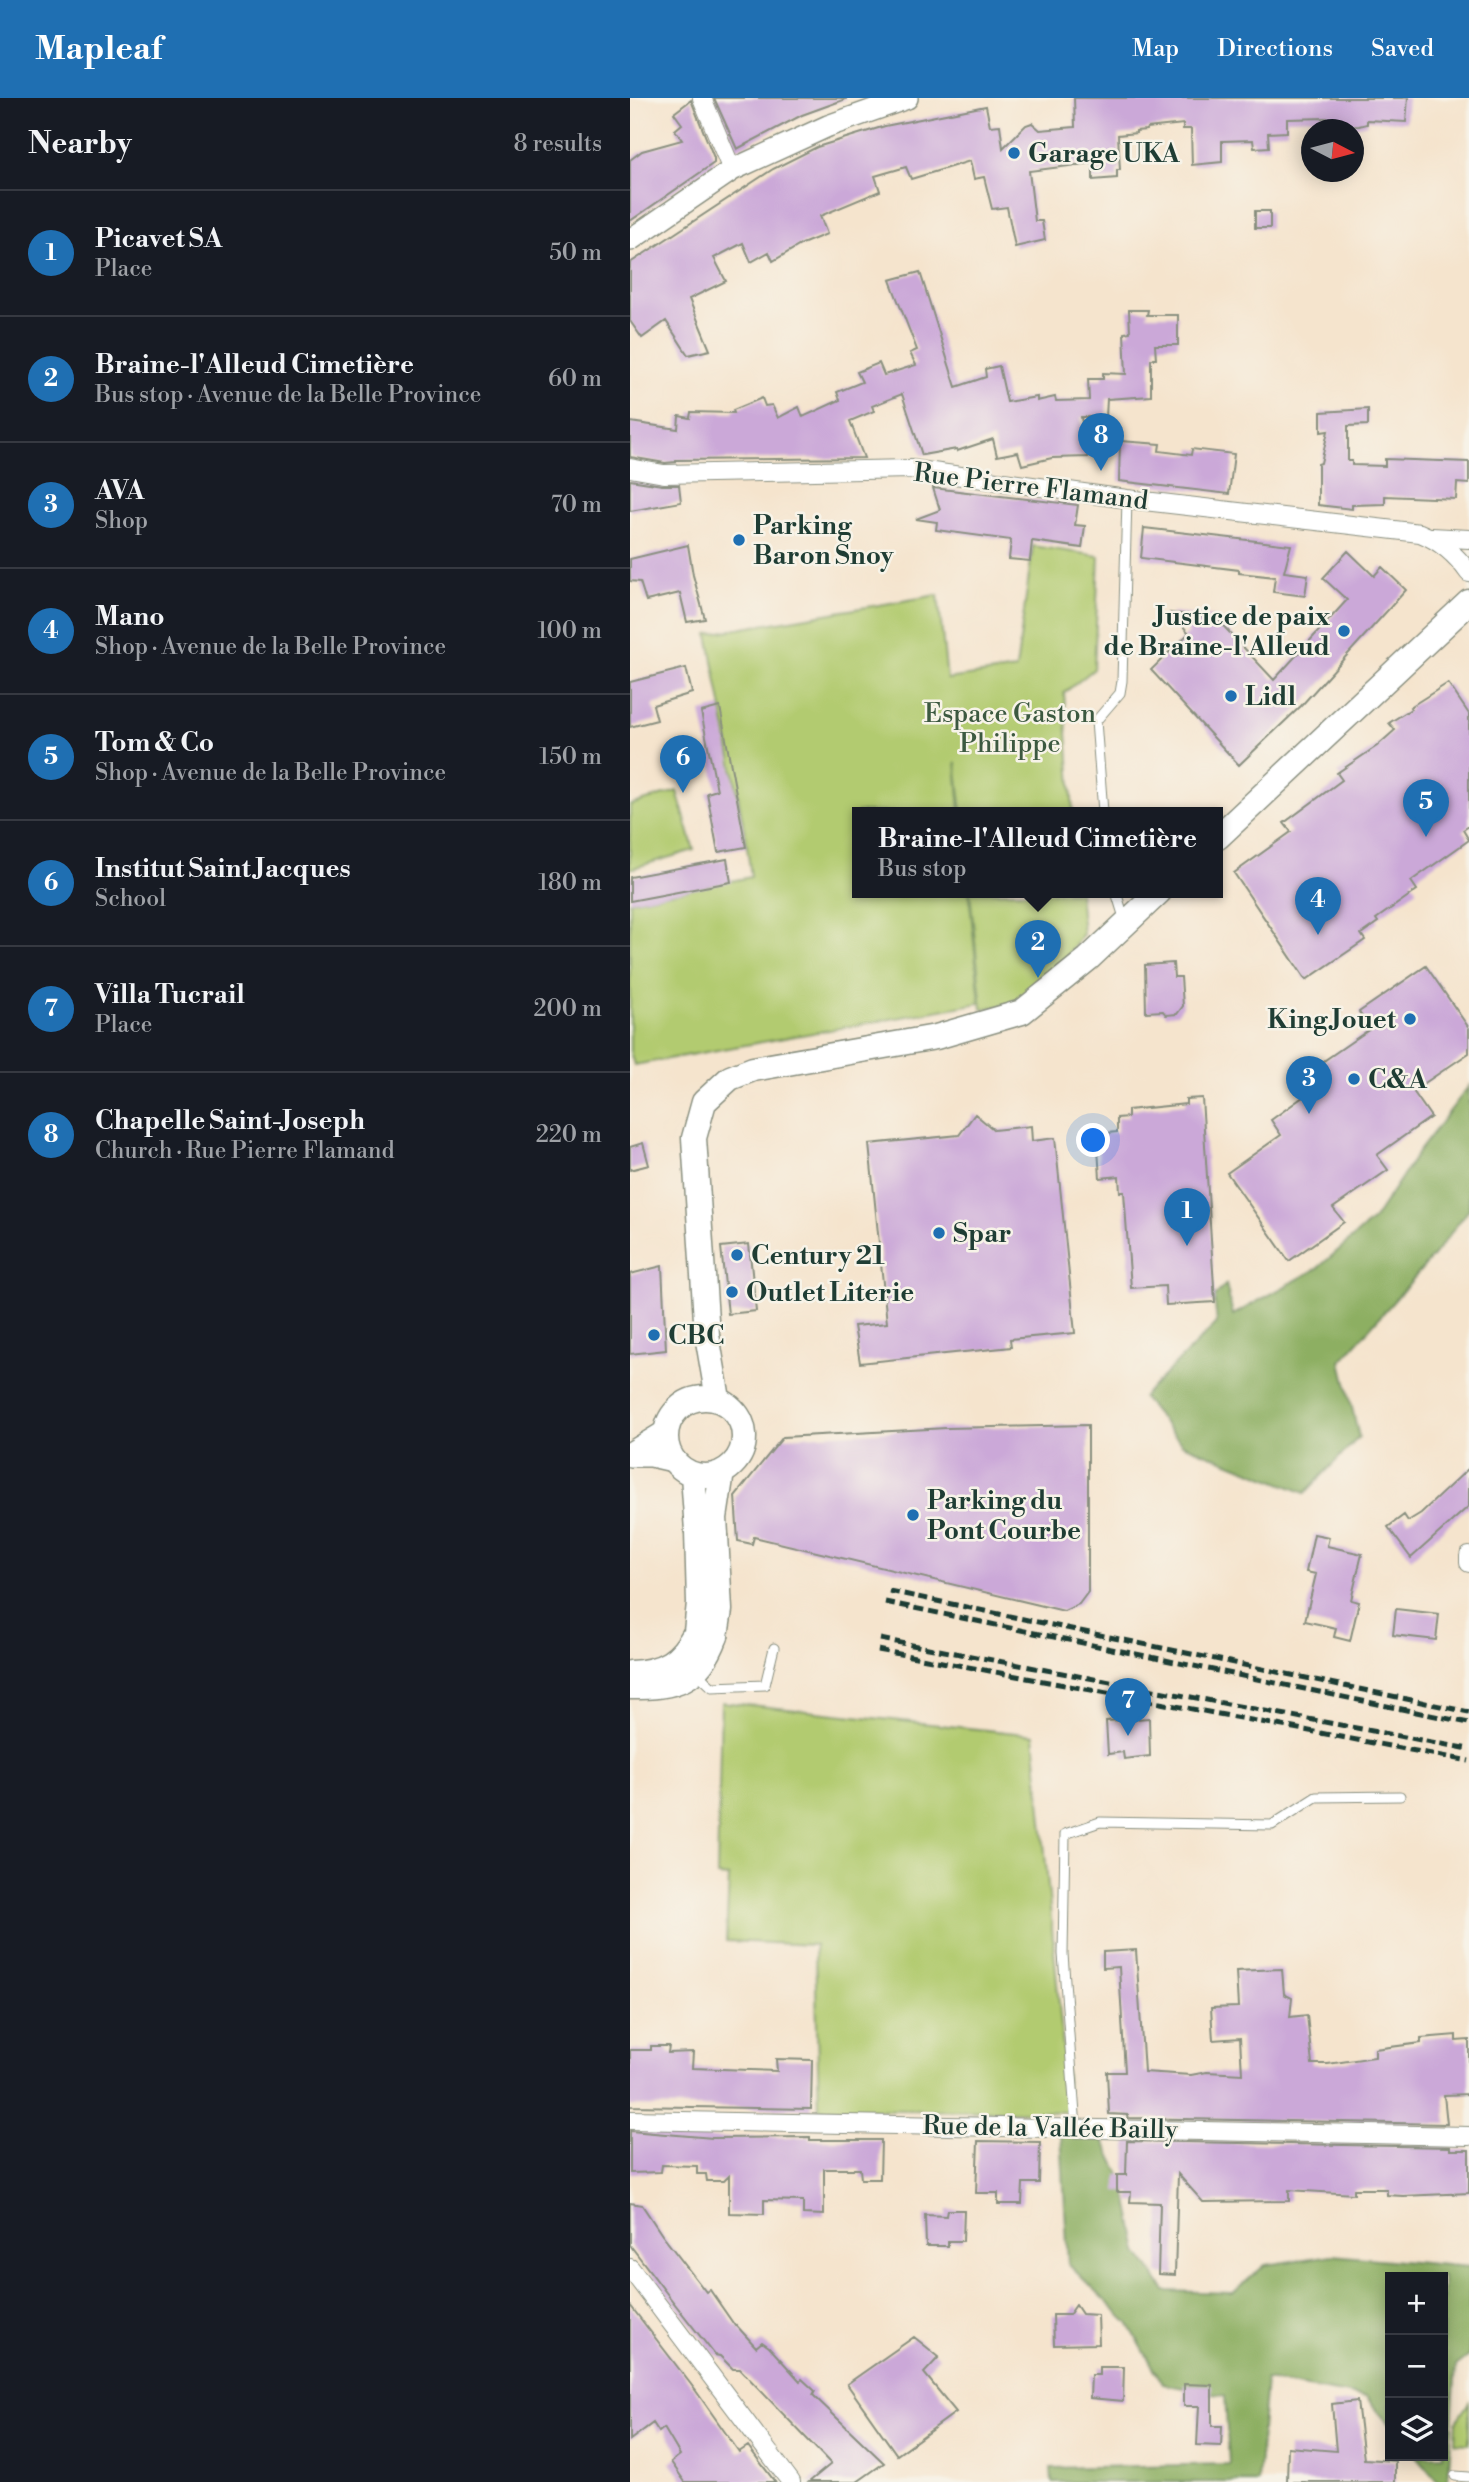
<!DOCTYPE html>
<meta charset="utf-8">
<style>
body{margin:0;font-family:"Libre Bodoni",serif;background:#242831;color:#f1f3f6}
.controls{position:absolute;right:21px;bottom:21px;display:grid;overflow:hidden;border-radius:0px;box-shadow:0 4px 18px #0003}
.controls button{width:63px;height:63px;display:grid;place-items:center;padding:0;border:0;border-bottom:2px solid #363941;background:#171b24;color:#f1f3f6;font:35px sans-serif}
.compass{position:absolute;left:671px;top:21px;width:63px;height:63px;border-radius:50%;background:#171b24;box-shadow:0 4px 18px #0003;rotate:96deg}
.you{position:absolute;left:464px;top:1043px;width:24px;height:24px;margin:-18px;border:5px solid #fff;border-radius:50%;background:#1a73e8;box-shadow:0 0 0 10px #1a73e833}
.badge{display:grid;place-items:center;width:46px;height:46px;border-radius:50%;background:#1f6fb2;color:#fff;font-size:23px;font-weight:700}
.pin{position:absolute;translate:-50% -58px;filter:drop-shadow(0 2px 4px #0008)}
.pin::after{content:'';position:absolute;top:37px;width:24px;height:21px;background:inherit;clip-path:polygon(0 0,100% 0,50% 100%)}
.popup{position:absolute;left:222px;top:709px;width:371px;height:91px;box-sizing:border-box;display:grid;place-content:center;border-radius:0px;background:#171b24;filter:drop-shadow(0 2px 5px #0005);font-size:23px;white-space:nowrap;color:#9ea1a6}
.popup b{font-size:26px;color:#f1f3f6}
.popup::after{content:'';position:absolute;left:50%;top:100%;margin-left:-14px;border:14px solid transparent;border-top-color:#171b24}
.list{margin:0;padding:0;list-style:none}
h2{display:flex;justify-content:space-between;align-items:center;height:91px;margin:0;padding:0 28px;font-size:30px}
h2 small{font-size:23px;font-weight:400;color:#9ea1a6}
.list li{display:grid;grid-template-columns:46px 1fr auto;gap:21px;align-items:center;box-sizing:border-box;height:126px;padding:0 28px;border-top:2px solid #363941}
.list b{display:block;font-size:26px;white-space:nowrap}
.list p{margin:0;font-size:23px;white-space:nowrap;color:#9ea1a6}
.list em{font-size:23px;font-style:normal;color:#9ea1a6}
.icon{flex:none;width:38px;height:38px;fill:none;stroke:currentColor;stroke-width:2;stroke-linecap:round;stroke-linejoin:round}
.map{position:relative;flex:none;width:839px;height:2384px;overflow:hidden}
header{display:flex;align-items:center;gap:42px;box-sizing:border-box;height:98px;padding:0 35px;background:#1f6fb2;color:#fff}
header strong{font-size:33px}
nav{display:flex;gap:38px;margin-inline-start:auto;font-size:24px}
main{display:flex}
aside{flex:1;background:#171b24}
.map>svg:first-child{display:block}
.green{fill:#b2cb70;stroke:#688452;stroke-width:2}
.forest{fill:#8daf62;stroke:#56764b;stroke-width:2}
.building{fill:#cba8d8}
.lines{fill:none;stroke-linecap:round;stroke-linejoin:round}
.service-casing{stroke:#8a9080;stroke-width:11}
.minor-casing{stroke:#8a9080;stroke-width:20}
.tertiary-casing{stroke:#8a9080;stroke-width:24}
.secondary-casing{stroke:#8a9080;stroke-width:27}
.service{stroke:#fff;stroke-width:9}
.minor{stroke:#fff;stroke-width:18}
.tertiary{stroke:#fff;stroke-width:21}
.secondary{stroke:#fff;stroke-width:24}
.rail{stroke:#1f3d34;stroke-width:5;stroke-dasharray:10 5;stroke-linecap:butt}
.secondary-bridge-casing{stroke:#8a9080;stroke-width:27;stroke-linecap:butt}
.secondary-bridge{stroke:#fff;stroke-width:24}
.poi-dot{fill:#1f6fb2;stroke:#f7f3e8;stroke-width:2.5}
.labels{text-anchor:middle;stroke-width:5;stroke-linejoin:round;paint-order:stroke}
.poi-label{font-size:26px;font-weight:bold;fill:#1f3d34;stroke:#f7f3e8;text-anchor:start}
.street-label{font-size:26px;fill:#1f3d34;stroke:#f7f3e8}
.park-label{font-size:26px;fill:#3c5940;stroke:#f7f3e8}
</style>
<header>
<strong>Mapleaf</strong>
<nav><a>Map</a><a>Directions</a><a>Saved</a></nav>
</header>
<main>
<aside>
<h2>Nearby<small>8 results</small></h2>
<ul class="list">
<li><span class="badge">1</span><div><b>Picavet SA</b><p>Place</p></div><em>50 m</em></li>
<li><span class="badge">2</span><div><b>Braine-l'Alleud Cimetière</b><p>Bus stop · Avenue de la Belle Province</p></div><em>60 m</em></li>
<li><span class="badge">3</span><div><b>AVA</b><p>Shop</p></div><em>70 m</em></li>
<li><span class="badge">4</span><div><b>Mano</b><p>Shop · Avenue de la Belle Province</p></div><em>100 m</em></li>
<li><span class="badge">5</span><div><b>Tom &amp; Co</b><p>Shop · Avenue de la Belle Province</p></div><em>150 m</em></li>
<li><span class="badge">6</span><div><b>Institut Saint Jacques</b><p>School</p></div><em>180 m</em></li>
<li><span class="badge">7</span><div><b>Villa Tucrail</b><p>Place</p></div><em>200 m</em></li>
<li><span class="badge">8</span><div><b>Chapelle Saint-Joseph</b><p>Church · Rue Pierre Flamand</p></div><em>220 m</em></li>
</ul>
</aside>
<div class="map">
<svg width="839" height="2384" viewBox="0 0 839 2384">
<rect width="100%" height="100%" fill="#f7f3e8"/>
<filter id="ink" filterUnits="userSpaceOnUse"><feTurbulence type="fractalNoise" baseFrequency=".0143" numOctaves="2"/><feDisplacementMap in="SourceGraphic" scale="14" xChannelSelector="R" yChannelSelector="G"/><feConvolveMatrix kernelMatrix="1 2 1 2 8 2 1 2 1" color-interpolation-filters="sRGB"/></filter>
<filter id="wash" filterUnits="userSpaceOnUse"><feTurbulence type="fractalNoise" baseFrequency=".00686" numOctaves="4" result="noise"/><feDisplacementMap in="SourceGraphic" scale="28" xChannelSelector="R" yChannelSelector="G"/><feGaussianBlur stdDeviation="1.57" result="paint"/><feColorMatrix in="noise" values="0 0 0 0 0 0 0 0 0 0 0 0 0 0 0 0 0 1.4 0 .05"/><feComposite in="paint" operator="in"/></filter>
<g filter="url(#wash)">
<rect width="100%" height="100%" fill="#f5e4cd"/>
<!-- green -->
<path class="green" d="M403 448 469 458 464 571 434 595 443 714H332L326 664 330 714H228V794H339L350 905 4 967 0 953V803L121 779 116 741 78 536 308 497 317 581 386 571Z
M47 693 64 752 0 771V707Z
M340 794H449L453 836 412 892 380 906 352 911Z
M91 1604 404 1637 439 2014 189 2011 185 1847 96 1843 99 1779 87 1778Z
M839 2304V2346L825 2345 826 2324Z"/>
<!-- forest -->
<path class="forest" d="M839 988V1111L804 1157 711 1263 729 1339 675 1395 552 1346 512 1299 587 1225 584 1199 596 1186 603 1217 688 1170 744 1121 789 1053Z
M469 2034 495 2086 508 2154 535 2193 603 2195 635 2167 702 2157 839 2169V2258L826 2268 818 2384H808L786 2358H813V2179H760V2327L736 2299 636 2282 628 2384H422L421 2370 599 2366 595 2298 533 2286 498 2225 438 2166 431 2035Z"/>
<g id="blocks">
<!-- building -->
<path class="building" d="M84 0H216V1L172 17 107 51Z
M444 0H778L776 24 737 22V26L729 28 699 29 697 20 657 21V34L638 35 639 49 624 50 623 42 592 43V64L562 67 561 31H553V26L517 30 516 32 506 33V35L488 37 490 72H487V80L463 82V65L399 73 405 123H412L415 142 385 149 377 109 362 111 354 79 344 81 340 63 281 81 276 69 245 78 250 93 190 118 197 136 172 146 143 163 139 154 121 164 113 145 84 160 96 183 59 201 80 252 58 257 36 223 12 240 0 223V165L143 71 187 49 255 28 356 8 360 28 370 27 373 50 396 27 402 25 410 32 445 29Z
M61 2 84 60V65L0 123V62L12 53 52 42 45 32 52 26 44 15Z
M625 113H640V130H625Z
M290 174 326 289 356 279 355 271 369 268 377 304 407 299V303L425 299 426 303 459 302 458 281H473V275L496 276 494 235 500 234 499 212H518L517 217H548V247H525L526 261H521V298L477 301 476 319H451L458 359 422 360 392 367 388 354 367 358 363 341 327 353V351L292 357 272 296 242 308 244 313 220 323 234 360 46 362V364L35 365 0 359V324L48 331 49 318 60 320 61 314 104 315 103 312 132 300 135 308 142 307 148 320 169 309 173 319 210 302 207 294 232 284 227 274 249 265 254 277 286 267 280 255 287 252 260 182Z
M738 311V327L718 328V363H722V367L755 368V361L839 364V386L827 385 826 401 755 398V406L722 407V411L688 407V366L691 365 698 333 691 334V314Z
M490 343 530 346 529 353 561 357 562 351 604 356 599 396 489 383Z
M0 382 32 387H49L51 404 0 413Z
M303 390 448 407 445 427 455 428 452 450 402 443 400 463 379 461 381 442 306 432 307 424 286 421 310 412Z
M514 430 661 447 654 474 678 477 675 498 643 494 645 479 609 475V472L511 460Z
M58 447 63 477 75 521 57 524 50 495 16 503 10 484 0 483V461Z
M718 453 744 478 752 469 776 492 671 608 609 667 521 572 559 535 541 515 585 519 644 582 717 502 693 480Z
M56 570 62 595 23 607 27 622 0 629V584Z
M818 585 839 616V728L833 732 839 742 781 783 787 792 746 821 748 824 731 836 735 842 676 882 604 775 661 734 654 725 712 682 707 675 747 648 765 632 759 625 781 611 780 609Z
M90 609 116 749 88 754 77 695 87 692 71 614Z
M97 761 101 784 0 803V779Z
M543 865 544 879H551L553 908 547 916 536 917 533 913 516 914 515 867Z
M796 868 839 930V955L783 993 801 1019 747 1057 758 1072 703 1110 714 1124 659 1163 597 1075 651 1037 641 1022 695 983 685 969 740 931 729 914Z
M572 1000 585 1204 536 1207 535 1188 501 1190 494 1094H490L489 1078 470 1080 467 1036 487 1034V1020L498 1019V1012L556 1006V1001Z
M345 1016 364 1032 401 1028 402 1043 425 1040 445 1235 380 1241 381 1249 230 1265 224 1228 257 1225 239 1046 329 1037Z
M13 1045 19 1067 0 1072V1049Z
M119 1146 126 1213 98 1216 91 1149Z
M32 1168 36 1252 0 1256V1176Z
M458 1327V1494L449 1506 434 1513 124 1439 122 1446 108 1443 105 1398 153 1339 317 1330Z
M839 1370V1408L781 1460 758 1429 774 1417 778 1423 791 1415Z
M684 1436 699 1439 697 1448 732 1456 721 1502 729 1504 720 1543 704 1539 706 1530 675 1523 686 1476 676 1474Z
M766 1511 809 1516 806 1542 763 1537Z
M519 1620 520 1658 494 1661 493 1654 478 1656 476 1623Z
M506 1852 514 1974 561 1977 577 1974 612 1976 610 1940 583 1942 581 1910 608 1909 606 1873 652 1871 654 1896 662 1900 660 1919 677 1917 682 1966H698L745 1959V1951L791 1945V1940L826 1937V1943L839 1942V1996L814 1997 817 2026 497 2020 498 2017 479 2016 477 1974H495L489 1869 473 1870V1854Z
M21 1948H39L38 1955 63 1954 62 1970 147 1973 146 1961 182 1962 181 2011 0 2008V1952H21Z
M0 2033 83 2040 180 2039V2042H251L250 2081H231L230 2071H194V2117L173 2116V2103L134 2102V2116L99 2115V2078L94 2083H77L76 2076H67V2068L32 2067 31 2074 0 2075Z
M348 2043 410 2044 409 2085H393L392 2106H368V2095H346Z
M497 2043 820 2049V2052H839V2095L773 2098 757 2097V2091H724V2096L659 2092V2103L573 2104 548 2076 545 2177 528 2176 530 2105 500 2104 501 2094H487V2077H496Z
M0 2105 12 2107 32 2137 76 2194 80 2192 105 2228 106 2227 126 2249 132 2244 139 2249 170 2283 172 2281 185 2293 183 2297 254 2365 227 2384H179L201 2366 110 2271H103L90 2258 85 2257 41 2201 0 2147Z
M317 2112H334L333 2143H318V2148H296L295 2117 316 2118Z
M0 2207 66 2293 109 2354 118 2348 145 2384H55L41 2364 50 2357 34 2330 29 2334 23 2325 0 2342Z
M446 2207 452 2216 468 2217 469 2246 424 2247 423 2217H439Z
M284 2239 309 2259 294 2275 326 2314 267 2357 217 2286Z
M469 2269H494L493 2303 460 2300 461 2277H469Z
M554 2286 582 2287V2328H592L591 2348 567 2347 569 2308H554Z
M727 2303 734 2361 765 2363V2384H657L658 2349 706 2353 702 2306Z"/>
</g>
</g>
<g filter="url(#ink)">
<use href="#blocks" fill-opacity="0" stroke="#8a9080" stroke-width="2"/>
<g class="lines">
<defs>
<path id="service" d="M473 714 466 623 490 595 492 583 497 401
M486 794 495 823
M67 1575 82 1589 135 1587 144 1550
M446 2030 433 1856 435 1736 470 1724 642 1727 686 1699 770 1698
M825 2378 839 2379"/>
<path id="minor" d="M72 0 102 72
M0 370 34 376 281 371 497 401 790 435C810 443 827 458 839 475
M801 439 839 441
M839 1458V1465
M0 2022 839 2038
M0 2170 161 2384"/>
<path id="tertiary" d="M0 142 102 72 198 28 277 0
M0 1355 36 1333
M0 1358H21L43 1363"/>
<path id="secondary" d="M588 739 839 504
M36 1339a39 39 0 1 1 78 0a39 39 0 1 1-78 0Z
M88 1301 77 1237 64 1040 74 1004 100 980 123 971 306 939 392 914 458 861 529 794
M63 1377 67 1433
M86 1437 85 1420 92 1374
M0 1575C34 1574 50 1563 66 1534
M0 1589C46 1589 69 1584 86 1538"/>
</defs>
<!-- service casing -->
<use href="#service" class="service-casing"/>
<!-- minor casing -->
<use href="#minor" class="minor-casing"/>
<!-- tertiary casing -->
<use href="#tertiary" class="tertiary-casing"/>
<!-- secondary casing -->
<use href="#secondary" class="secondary-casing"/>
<!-- service -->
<use href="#service" class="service"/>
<!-- minor -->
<use href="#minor" class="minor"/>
<!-- tertiary -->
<use href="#tertiary" class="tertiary"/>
<!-- secondary -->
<use href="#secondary" class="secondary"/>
<!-- rail -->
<path class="rail" d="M259 1493 839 1614
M255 1504 839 1625
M250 1541 839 1651
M248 1552 839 1663"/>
<defs>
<path id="secondary-bridge" d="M86 1437 90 1512 86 1538
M66 1534 69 1505 67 1433"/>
</defs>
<!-- secondary-bridge casing -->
<use href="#secondary-bridge" class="secondary-bridge-casing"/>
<!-- secondary-bridge -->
<use href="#secondary-bridge" class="secondary-bridge"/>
</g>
</g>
<!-- markers -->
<g class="poi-dot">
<circle cx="384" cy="55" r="7"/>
<circle cx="109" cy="442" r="7"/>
<circle cx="714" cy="533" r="7"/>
<circle cx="601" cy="598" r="7"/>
<circle cx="780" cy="921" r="7"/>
<circle cx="724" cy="981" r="7"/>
<circle cx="309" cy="1135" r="7"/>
<circle cx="107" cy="1157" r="7"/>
<circle cx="102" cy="1194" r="7"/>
<circle cx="24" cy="1237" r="7"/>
<circle cx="283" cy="1417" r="7"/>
</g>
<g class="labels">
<!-- poi labels -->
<g class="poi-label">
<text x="398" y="64">Garage UKA</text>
<text x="123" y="436">Parking<tspan x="123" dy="30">Baron Snoy</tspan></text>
<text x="700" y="527" text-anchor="end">Justice de paix<tspan x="700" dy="30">de Braine-l'Alleud</tspan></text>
<text x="615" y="607">Lidl</text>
<text x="766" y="930" text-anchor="end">King Jouet</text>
<text x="738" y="990">C&amp;A</text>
<text x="323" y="1144">Spar</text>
<text x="121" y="1166">Century 21</text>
<text x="116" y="1203">Outlet Literie</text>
<text x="38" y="1246">CBC</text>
<text x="297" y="1411">Parking du<tspan x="297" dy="30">Pont Courbe</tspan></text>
</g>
<!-- street labels -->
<g class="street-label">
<text transform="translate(401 388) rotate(7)" y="9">Rue Pierre Flamand</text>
<text transform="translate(420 2029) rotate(1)" y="9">Rue de la Vallée Bailly</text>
</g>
<!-- park labels -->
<g class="park-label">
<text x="380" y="624">Espace Gaston<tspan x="380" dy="30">Philippe</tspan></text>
</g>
</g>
</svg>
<div class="controls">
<button>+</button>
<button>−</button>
<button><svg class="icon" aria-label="layers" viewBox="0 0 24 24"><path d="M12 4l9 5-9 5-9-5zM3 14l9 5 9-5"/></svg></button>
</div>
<svg class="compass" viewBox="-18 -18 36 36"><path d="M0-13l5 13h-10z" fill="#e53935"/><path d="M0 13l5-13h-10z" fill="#9ea1a6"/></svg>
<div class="you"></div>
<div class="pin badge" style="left:557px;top:1148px">1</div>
<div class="pin badge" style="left:408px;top:880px">2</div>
<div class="popup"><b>Braine-l'Alleud Cimetière</b>Bus stop</div>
<div class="pin badge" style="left:679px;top:1016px">3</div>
<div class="pin badge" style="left:688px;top:837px">4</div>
<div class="pin badge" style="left:796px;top:739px">5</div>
<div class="pin badge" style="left:53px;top:695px">6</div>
<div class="pin badge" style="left:498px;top:1638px">7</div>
<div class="pin badge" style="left:471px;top:373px">8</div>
</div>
</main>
